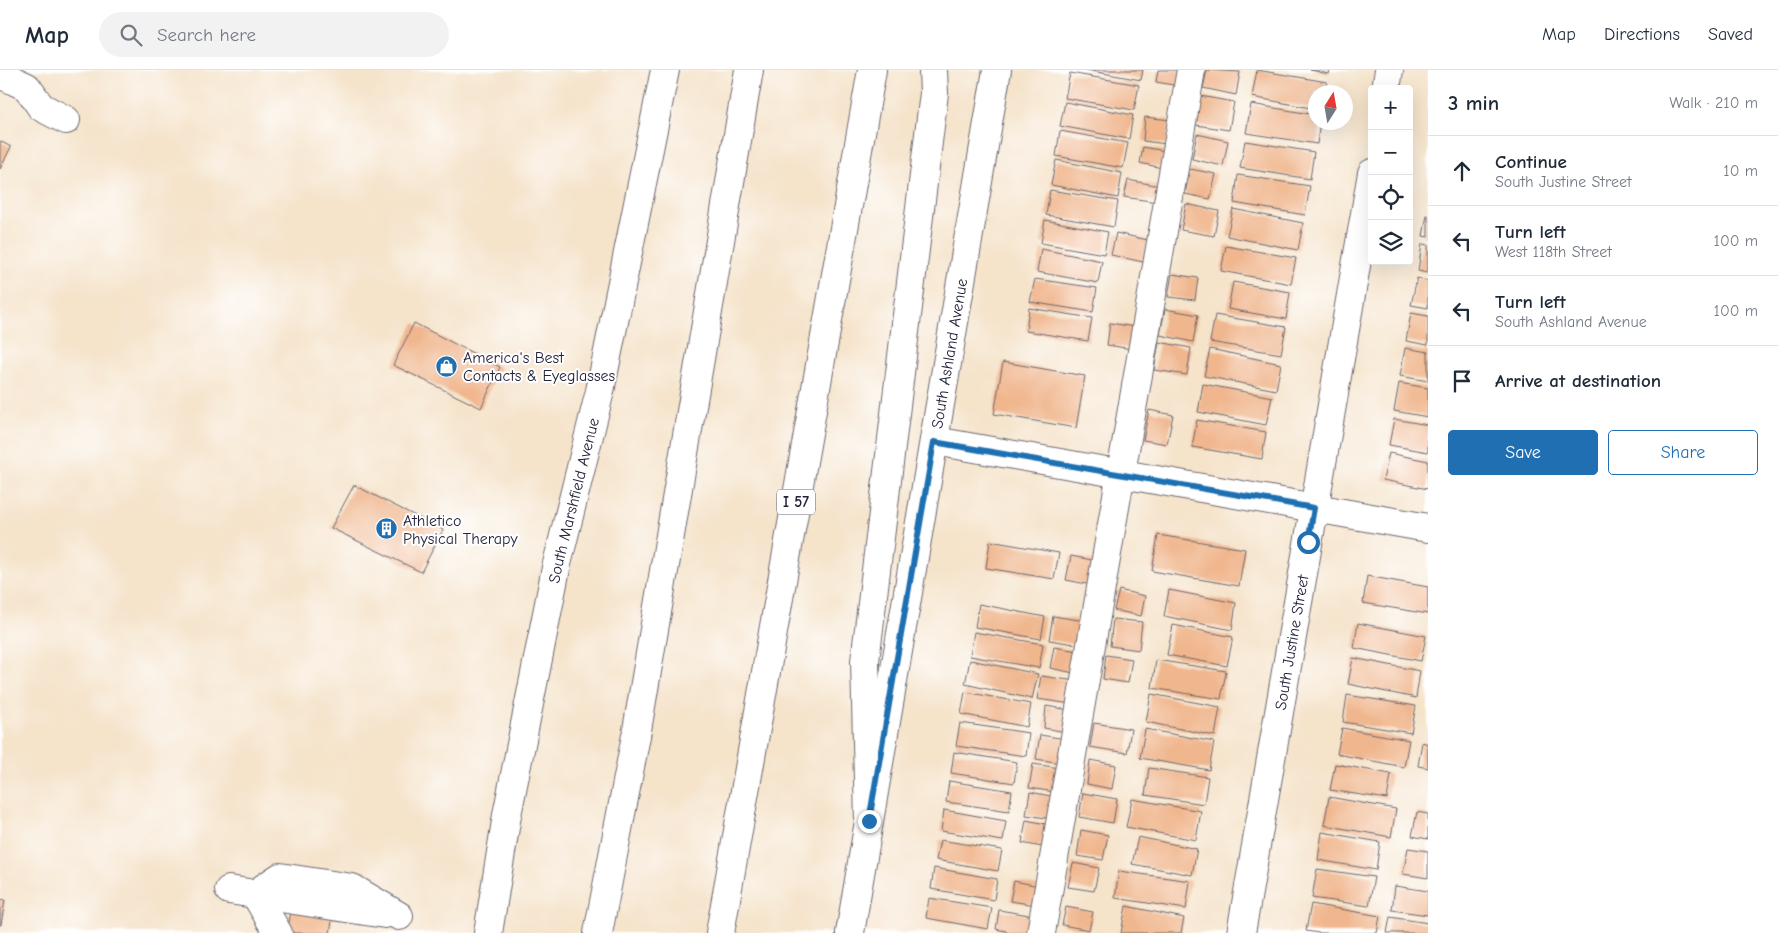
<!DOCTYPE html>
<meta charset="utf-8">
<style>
body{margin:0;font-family:"Comic Neue",sans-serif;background:#f2f2f3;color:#1f2937}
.controls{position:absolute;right:15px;top:15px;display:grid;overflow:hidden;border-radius:5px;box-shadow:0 5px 20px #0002}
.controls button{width:45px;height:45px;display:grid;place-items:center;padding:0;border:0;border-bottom:1px solid #e0e1e3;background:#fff;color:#1f2937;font:25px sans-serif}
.compass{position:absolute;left:1308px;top:15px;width:45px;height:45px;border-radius:50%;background:#fff;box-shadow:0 5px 20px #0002;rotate:11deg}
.stop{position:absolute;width:15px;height:15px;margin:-11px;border:4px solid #1f6fb2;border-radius:50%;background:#fff}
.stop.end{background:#1f6fb2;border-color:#fff;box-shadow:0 1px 5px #0008}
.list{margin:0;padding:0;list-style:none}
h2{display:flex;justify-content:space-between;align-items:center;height:65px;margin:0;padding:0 20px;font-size:21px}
h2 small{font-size:16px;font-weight:400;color:#747a83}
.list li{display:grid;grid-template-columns:32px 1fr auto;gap:15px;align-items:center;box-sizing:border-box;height:70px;padding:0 20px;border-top:1px solid #e0e1e3}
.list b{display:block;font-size:19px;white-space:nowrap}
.list p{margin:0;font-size:16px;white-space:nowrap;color:#747a83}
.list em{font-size:16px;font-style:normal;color:#747a83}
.actions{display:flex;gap:10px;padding:15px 20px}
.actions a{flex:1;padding:11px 0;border:1px solid #1f6fb2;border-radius:5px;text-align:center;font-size:18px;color:#1f6fb2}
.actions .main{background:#1f6fb2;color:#fff}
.icon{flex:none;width:28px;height:28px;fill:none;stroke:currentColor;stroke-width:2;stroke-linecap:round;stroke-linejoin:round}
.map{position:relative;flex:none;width:1428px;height:863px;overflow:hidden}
header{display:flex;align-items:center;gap:30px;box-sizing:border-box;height:70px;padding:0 25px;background:#fff;border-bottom:1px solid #e0e1e3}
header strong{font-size:24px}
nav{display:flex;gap:28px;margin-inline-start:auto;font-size:18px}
.search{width:350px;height:45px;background:#f2f2f3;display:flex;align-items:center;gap:12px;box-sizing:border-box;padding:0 18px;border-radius:28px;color:#747a83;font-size:19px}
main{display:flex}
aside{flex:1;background:#fff}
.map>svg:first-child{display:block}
.building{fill:#f0b68d}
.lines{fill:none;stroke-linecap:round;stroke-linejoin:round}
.minor-casing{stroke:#6c666d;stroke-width:30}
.major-casing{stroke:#6c666d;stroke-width:30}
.highway-casing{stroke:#6c666d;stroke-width:30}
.minor{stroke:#fff;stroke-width:28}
.major{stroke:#fff;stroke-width:28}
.highway{stroke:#fff;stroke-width:28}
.route{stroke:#1f6fb2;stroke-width:6}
.labels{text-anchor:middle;stroke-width:4;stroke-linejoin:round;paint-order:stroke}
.shield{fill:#fff;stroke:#646476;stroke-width:1}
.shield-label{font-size:15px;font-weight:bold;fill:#22223b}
.street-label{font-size:16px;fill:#22223b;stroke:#fff}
.poi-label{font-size:16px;fill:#22223b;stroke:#fff;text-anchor:start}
</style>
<header>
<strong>Map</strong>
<div class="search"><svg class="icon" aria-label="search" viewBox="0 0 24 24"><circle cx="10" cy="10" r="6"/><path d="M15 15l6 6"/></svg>Search here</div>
<nav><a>Map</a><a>Directions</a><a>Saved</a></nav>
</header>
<main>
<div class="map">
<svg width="1428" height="863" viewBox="0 0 1428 863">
<rect width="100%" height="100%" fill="#fff"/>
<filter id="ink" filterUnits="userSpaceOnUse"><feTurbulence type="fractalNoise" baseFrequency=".02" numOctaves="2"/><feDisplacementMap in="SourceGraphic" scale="10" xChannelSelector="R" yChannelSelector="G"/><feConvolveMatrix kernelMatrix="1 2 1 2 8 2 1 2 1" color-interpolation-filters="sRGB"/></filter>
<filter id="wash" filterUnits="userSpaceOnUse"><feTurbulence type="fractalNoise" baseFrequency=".0096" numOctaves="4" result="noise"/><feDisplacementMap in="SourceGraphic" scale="20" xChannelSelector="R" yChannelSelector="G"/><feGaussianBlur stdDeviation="1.12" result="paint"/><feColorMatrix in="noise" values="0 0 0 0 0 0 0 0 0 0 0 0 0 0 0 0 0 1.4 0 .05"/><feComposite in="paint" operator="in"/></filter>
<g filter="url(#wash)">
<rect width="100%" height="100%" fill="#f5e3ca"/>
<g id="blocks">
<!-- building -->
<path class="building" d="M1086 0H1143L1141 10Z
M1158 0H1182L1179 16 1156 12Z
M1207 0 1240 2 1236 25 1203 18Z
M1257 0 1327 12 1325 22H1316V39L1252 27Z
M1310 0H1330L1329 4Z
M1070 3 1139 15 1134 40 1065 28Z
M1200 26 1234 32 1229 60 1196 55Z
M1065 32 1133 45 1129 69 1060 56Z
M1251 34 1316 45V52H1320L1317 74 1246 63Z
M1145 47 1170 50 1167 74 1143 71Z
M1060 61 1128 73 1123 98 1056 86Z
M1197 64 1228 71 1223 96 1192 89Z
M0 71 11 77 0 99Z
M1245 71 1314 82 1310 109 1240 98Z
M1143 77 1165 81 1162 98 1140 93Z
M1056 90 1122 103 1118 128 1051 115Z
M1190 99 1216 104 1210 129 1185 124Z
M1238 105 1310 116 1305 145 1234 133Z
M1128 110 1160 116 1157 132 1124 127Z
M1050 120 1118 131 1114 157 1046 145Z
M1186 134 1219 141 1214 166 1181 160Z
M1233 139 1303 153 1298 180 1227 166Z
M1427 145H1428V167L1423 166Z
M1045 150 1108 162 1104 184 1041 173Z
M1116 163 1148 170 1143 192 1111 185Z
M1422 174 1428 175V203L1418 201Z
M1226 176 1296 188 1291 214 1221 201Z
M1041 179 1102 191 1098 213 1037 202Z
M1172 204 1198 208 1195 230 1168 227Z
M1417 208 1428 211V238L1411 235Z
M1035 209 1097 218 1093 242 1030 232Z
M1233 212 1290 222 1286 249 1228 239Z
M1029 238 1092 248 1088 271 1026 261Z
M1165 239 1198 245 1193 272 1160 265Z
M1411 243 1428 246V275L1406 271Z
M1215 245 1286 257 1281 284 1210 272Z
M414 253 500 297 481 338 393 295Z
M1110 253 1135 257 1132 279 1107 275Z
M1159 272 1191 278 1187 305 1154 300Z
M1405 278 1428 282V311L1400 306Z
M1210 279 1281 294 1276 320 1204 306Z
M1003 292 1085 306 1076 358 994 344Z
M1399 313 1428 318V347L1394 341Z
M1203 314 1272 327 1266 355 1198 342Z
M1149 340 1173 345 1167 374 1143 370Z
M1394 349 1428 355V382L1389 375Z
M1197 350 1266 362 1262 389 1192 377Z
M1389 383 1428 391V419L1383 410Z
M354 415 443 460 421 502 331 458Z
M1158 465 1245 479 1239 516 1152 501Z
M990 471 1059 483 1054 509 986 498Z
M1071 486 1097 491 1092 515 1066 510Z
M1367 506 1428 517V544L1363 533Z
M1119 520 1145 526 1141 546 1114 540Z
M1169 520 1236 533 1232 560 1164 546Z
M979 534 1045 547 1041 569 975 557Z
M1053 546 1085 551 1081 575 1049 570Z
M1113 549 1142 552 1139 580 1110 576Z
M1358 553 1426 566 1421 591 1354 578Z
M1173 555 1233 567 1227 596 1167 585Z
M974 562 1043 574 1039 598 970 586Z
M1054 577 1078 581 1074 603 1050 598Z
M1106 585 1132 589 1128 613 1103 609Z
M1353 588 1420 601 1416 628 1348 614Z
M970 590 1038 604 1032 629 965 614Z
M1156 590 1226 601 1221 629 1152 618Z
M1041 606 1076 611 1072 634 1037 629Z
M965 622 1031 634 1027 657 961 644Z
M1151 624 1220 637 1215 666 1146 652Z
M1347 625 1416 636 1411 663 1343 652Z
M1046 636 1069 640 1066 662 1044 658Z
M960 653 1029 663 1026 686 956 676Z
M1094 653 1131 659 1127 683 1090 677Z
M1342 658 1409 670 1404 697 1337 684Z
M1145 659 1214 672 1209 700 1140 688Z
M1040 665 1066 669 1061 693 1036 689Z
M1422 672 1428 674V698L1418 696Z
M954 682 1017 692 1014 713 951 703Z
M1090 690 1116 695 1112 719 1087 714Z
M1033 694 1060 698 1055 722 1029 718Z
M1335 694 1391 704 1387 729 1330 720Z
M1149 698 1208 707 1204 734 1145 725Z
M949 711 1012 721 1009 741 946 732Z
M1030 722 1056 727 1052 749 1026 745Z
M1083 723 1117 729 1113 753 1079 747Z
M1329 727 1396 739 1391 767 1324 755Z
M1132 729 1201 741 1196 770 1126 757Z
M944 740 1006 751 1003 771 941 761Z
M1417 742 1428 744V769L1412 766Z
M1026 750 1051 755 1047 778 1022 773Z
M1081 760 1108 765 1103 790 1077 786Z
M1322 762 1380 772 1376 800 1318 790Z
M1138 767 1197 779 1192 805 1132 794Z
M940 770 1002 780 998 801 936 790Z
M1408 778 1428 781V808L1403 804Z
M1073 793 1099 798 1094 821 1068 817Z
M934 798 997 809 994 830 931 819Z
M1317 799 1374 807 1369 836 1312 828Z
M1119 801 1190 811 1186 839 1115 828Z
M1014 811 1039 816 1036 835 1010 831Z
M1395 816 1428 821V845L1392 840Z
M295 820 336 827 330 863H287Z
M929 828 992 838 988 859 926 848Z
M0 829 5 830 1 855H0Z
M1311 834 1380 846 1377 863H1319L1306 861Z
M1126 836 1184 848 1181 863H1121Z
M1066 837 1093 842 1089 860 1062 855Z
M999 840 1035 846 1033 863H1006V861L996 859Z
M1390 847 1428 853V863H1387Z"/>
</g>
</g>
<g filter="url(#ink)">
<use href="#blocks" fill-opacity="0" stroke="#6c666d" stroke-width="1"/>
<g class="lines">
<defs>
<g id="minor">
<path d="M0 4 27 17 41 37 66 50"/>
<path d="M1386 19 1389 0"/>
<path d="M935 371 1428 458"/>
<path d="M229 820 385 844"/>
<path d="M278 863 255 824 280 807 352 818 399 846"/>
<path d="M1041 863 1191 0"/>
<path id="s1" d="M1241 863 1372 103"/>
</g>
<g id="major">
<path id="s2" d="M488 863 507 745 556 498 600 321 665 0"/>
<path id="s3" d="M850 863 997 0"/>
</g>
<path id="highway" d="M869 751 865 591 934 23 933 0
M598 863 636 666 749 0
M720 863 872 0"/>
</defs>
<!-- minor casing -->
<use href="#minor" class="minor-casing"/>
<!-- major casing -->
<use href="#major" class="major-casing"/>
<!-- highway casing -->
<use href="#highway" class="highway-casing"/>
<!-- minor -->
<use href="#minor" class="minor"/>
<!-- major -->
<use href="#major" class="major"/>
<!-- highway -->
<use href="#highway" class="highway"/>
</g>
</g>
<g class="lines" filter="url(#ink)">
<!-- route -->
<path class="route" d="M869 751 934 372 1314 438 1308 472"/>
</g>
<!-- icons -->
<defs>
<symbol id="shop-disc" viewBox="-11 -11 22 22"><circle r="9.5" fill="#1f6fb2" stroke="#fff"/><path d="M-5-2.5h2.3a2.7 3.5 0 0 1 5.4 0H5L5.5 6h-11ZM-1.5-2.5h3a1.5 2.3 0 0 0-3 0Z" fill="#fff"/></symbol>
<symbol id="building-disc" viewBox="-11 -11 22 22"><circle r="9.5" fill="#1f6fb2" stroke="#fff"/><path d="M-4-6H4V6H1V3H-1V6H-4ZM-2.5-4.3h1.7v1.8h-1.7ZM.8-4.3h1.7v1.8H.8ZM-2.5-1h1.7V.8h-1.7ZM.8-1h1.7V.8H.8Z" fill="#fff"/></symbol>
</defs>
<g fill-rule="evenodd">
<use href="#shop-disc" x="434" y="284" width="25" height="25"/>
<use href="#building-disc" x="374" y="446" width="25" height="25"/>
</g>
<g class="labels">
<!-- shield labels -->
<rect class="shield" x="777" y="419.5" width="38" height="25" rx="4"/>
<g class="shield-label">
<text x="796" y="437">I 57</text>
</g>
<!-- street labels -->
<g class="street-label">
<text dy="6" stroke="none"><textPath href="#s3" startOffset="588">South Ashland Avenue</textPath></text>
<text dy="6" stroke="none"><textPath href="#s2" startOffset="441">South Marshfield Avenue</textPath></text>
<text dy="6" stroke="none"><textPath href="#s1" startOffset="295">South Justine Street</textPath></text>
</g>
<!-- poi labels -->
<g class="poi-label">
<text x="463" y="293">America's Best<tspan x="463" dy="18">Contacts &amp; Eyeglasses</tspan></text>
<text x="403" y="456">Athletico<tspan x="403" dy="18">Physical Therapy</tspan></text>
</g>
</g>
</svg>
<div class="controls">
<button>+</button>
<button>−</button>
<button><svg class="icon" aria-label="locate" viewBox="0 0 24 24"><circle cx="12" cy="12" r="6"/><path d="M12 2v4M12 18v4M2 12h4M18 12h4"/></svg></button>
<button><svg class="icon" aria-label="layers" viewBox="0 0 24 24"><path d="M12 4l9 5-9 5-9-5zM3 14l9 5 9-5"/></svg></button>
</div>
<svg class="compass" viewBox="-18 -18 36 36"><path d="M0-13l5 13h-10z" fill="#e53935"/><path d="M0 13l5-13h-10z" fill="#747a83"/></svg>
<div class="stop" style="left:1308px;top:472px"></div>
<div class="stop end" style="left:869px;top:751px"></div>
</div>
<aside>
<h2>3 min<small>Walk · 210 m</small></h2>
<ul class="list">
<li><svg class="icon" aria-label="ahead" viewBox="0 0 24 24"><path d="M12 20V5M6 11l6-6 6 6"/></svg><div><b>Continue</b><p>South Justine Street</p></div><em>10 m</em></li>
<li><svg class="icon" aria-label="left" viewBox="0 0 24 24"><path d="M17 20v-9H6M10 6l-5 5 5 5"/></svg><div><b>Turn left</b><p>West 118th Street</p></div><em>100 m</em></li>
<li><svg class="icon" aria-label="left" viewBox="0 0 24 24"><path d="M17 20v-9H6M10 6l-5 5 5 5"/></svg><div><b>Turn left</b><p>South Ashland Avenue</p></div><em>100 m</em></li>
<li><svg class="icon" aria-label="arrive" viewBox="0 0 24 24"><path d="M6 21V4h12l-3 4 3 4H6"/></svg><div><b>Arrive at destination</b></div></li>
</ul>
<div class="actions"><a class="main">Save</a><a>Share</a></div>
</aside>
</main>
